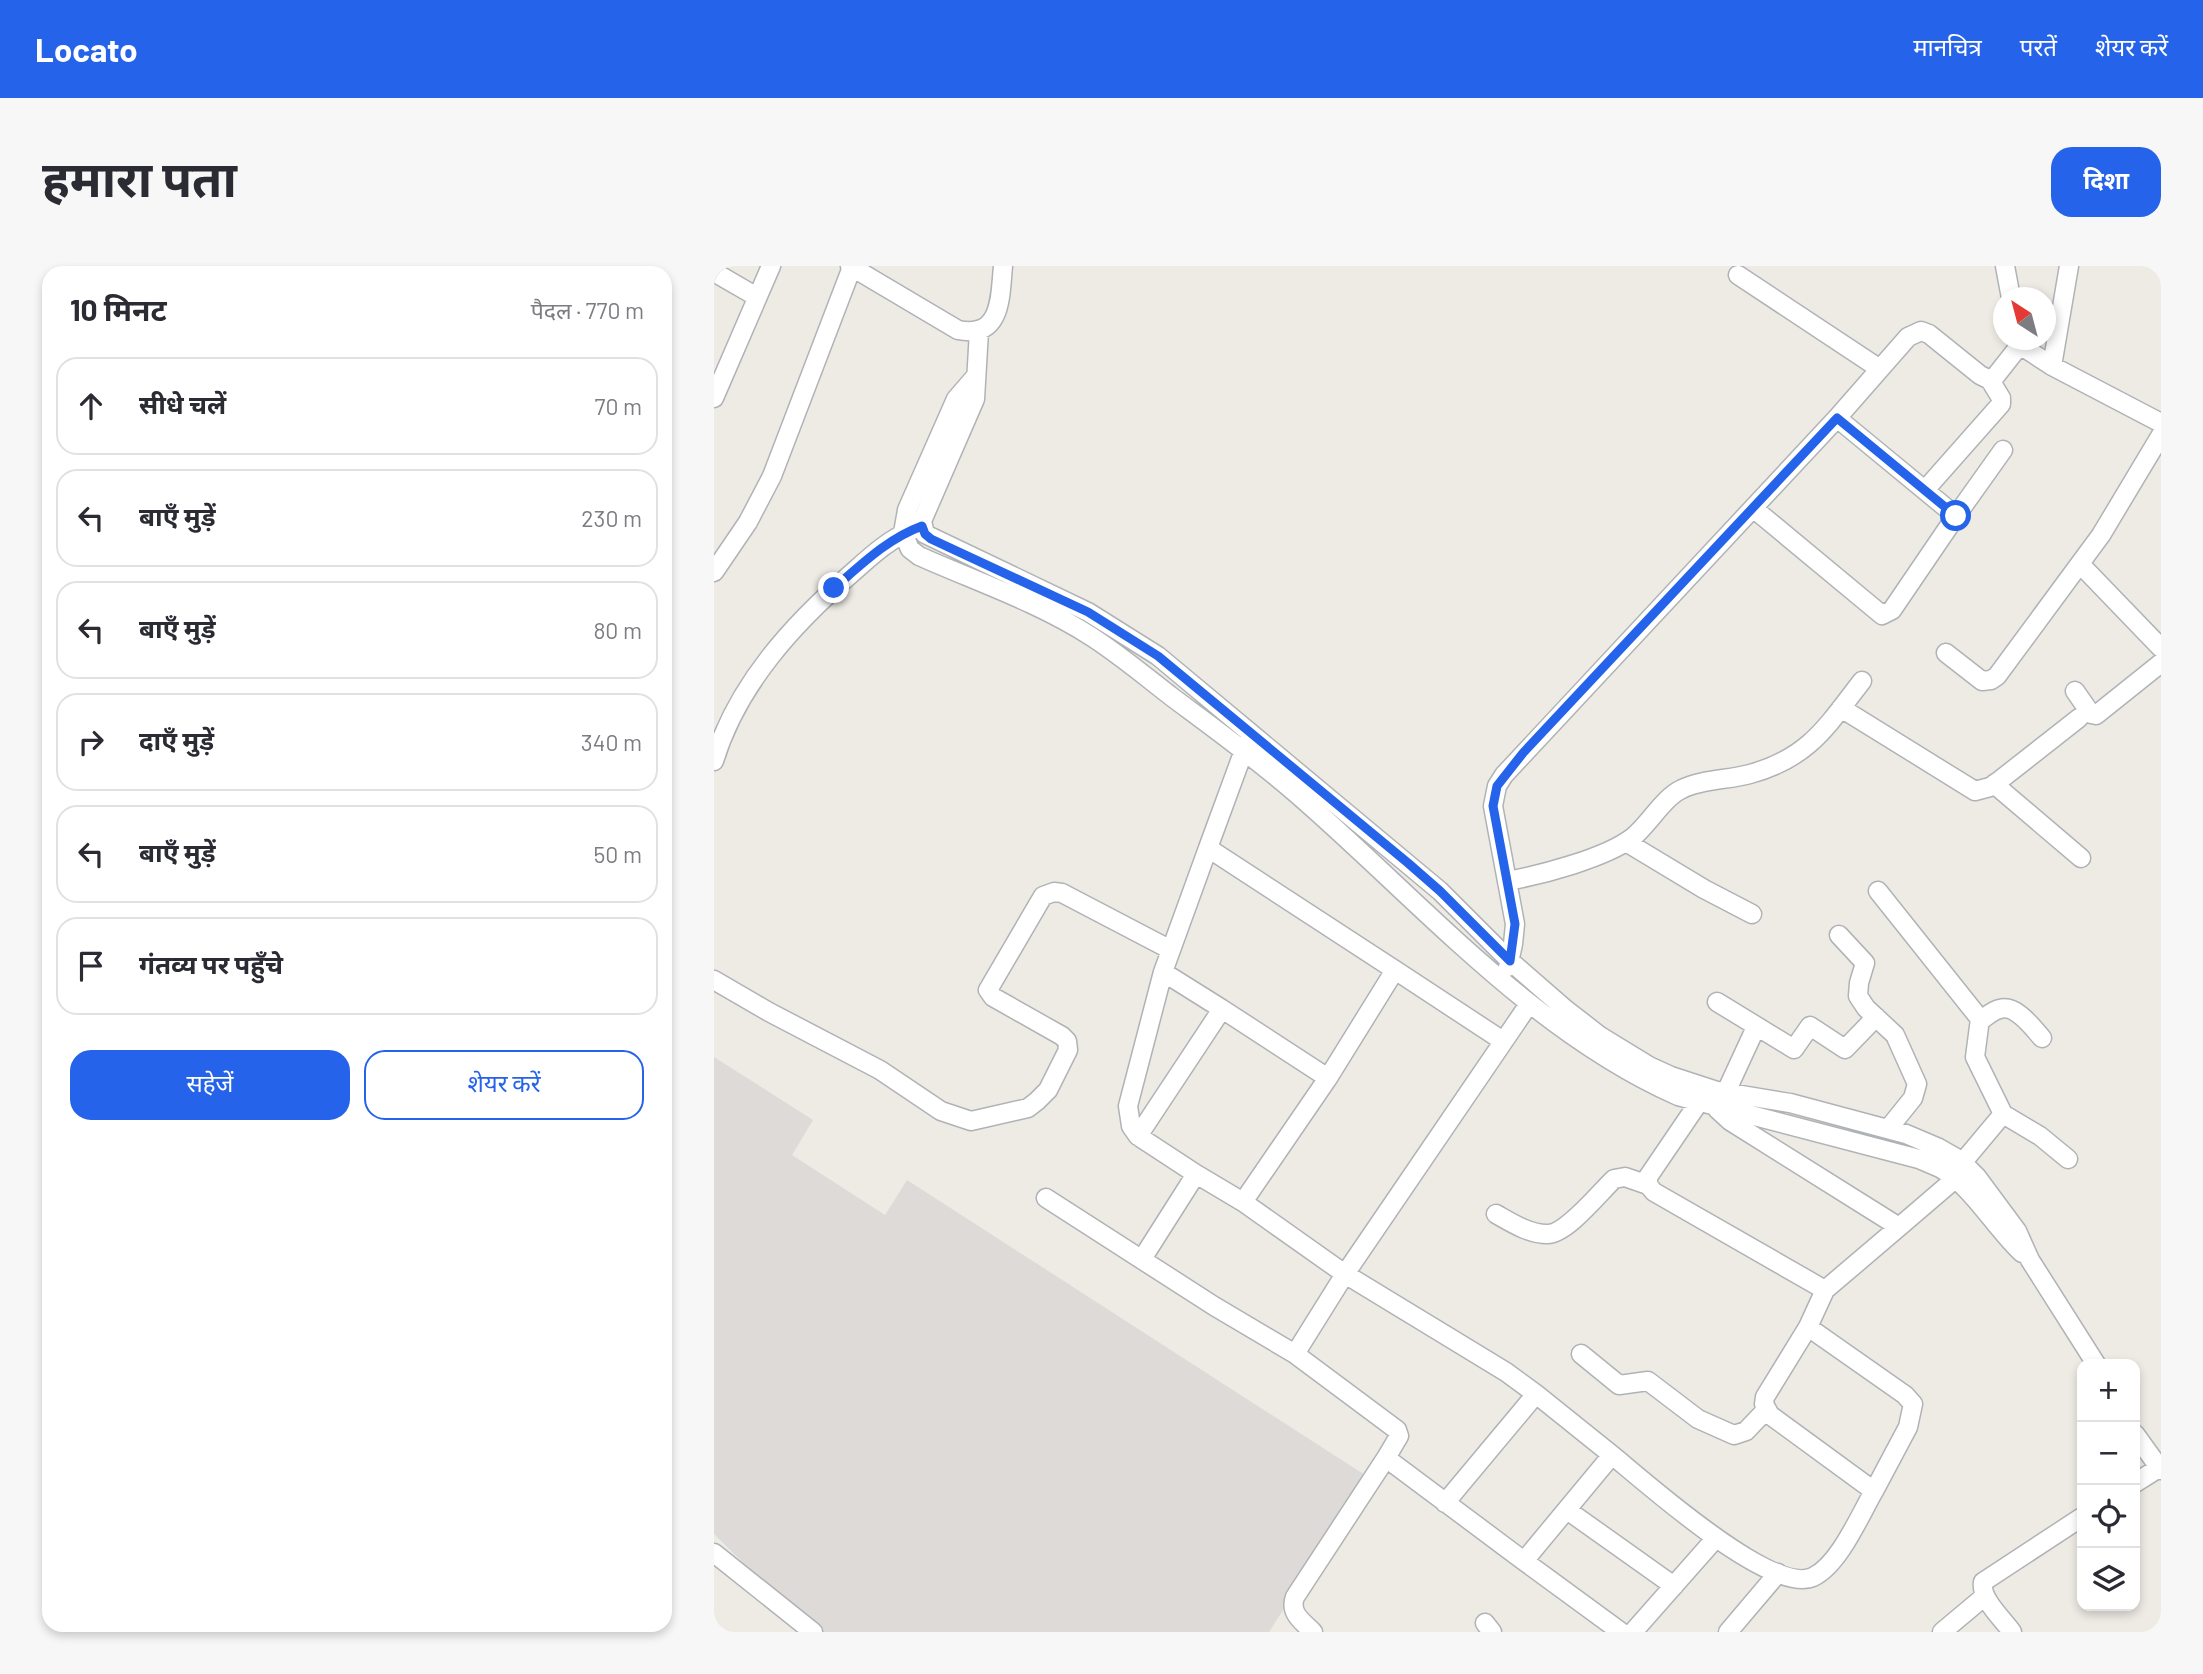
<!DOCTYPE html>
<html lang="hi">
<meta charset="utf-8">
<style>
body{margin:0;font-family:Barlow,"Noto Sans Devanagari",sans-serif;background:#f7f7f7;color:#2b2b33}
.controls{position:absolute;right:21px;bottom:21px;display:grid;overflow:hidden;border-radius:14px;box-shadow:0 4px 10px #0003}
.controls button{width:63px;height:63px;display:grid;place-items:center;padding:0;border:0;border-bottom:2px solid #e1e1e2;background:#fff;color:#2b2b33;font:35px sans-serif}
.compass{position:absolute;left:1279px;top:21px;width:63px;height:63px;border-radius:50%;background:#fff;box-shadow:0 4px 10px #0003;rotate:324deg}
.stop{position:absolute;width:21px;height:21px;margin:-16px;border:5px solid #2563eb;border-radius:50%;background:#fff}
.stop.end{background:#2563eb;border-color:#fff;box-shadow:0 2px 7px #0008}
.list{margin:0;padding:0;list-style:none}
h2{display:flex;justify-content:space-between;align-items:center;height:91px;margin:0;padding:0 28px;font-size:30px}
h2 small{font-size:23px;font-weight:400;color:#7c7c81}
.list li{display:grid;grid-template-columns:46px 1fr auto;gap:21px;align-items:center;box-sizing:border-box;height:98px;margin:0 14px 14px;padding:0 14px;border:2px solid #e1e1e2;border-radius:21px}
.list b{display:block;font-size:26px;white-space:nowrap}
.list em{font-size:23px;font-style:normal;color:#7c7c81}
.actions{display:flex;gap:14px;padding:21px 28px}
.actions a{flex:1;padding:16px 0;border:2px solid #2563eb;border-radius:21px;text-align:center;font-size:24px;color:#2563eb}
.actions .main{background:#2563eb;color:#fff}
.icon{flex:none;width:38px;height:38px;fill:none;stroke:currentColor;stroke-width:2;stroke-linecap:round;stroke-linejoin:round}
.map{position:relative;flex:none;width:1447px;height:1366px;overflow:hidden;border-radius:21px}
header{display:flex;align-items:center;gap:42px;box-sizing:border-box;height:98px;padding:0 35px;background:#2563eb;color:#fff}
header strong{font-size:33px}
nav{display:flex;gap:38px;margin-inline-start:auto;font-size:24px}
.intro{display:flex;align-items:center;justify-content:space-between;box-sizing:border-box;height:168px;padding:0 42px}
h1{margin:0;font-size:49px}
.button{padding:18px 32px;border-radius:21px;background:#2563eb;color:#fff;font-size:24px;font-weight:700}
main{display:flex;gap:42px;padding:0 42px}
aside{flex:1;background:#fff;border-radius:21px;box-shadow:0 4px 10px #0003}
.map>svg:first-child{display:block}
.industrial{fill:#dddad7}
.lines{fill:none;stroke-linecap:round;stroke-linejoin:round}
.minor-casing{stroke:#b0b3b6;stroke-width:21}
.minor{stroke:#fff;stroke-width:18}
.route{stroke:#2563eb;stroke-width:9}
</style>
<header>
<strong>Locato</strong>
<nav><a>मानचित्र</a><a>परतें</a><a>शेयर करें</a></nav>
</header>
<div class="intro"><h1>हमारा पता</h1><a class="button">दिशा</a></div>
<main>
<aside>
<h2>10 मिनट<small>पैदल · 770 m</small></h2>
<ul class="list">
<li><svg class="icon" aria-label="ahead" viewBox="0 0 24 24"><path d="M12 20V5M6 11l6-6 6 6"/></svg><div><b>सीधे चलें</b></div><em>70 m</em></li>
<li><svg class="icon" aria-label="left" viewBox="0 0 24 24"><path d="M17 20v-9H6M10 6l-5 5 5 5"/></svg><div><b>बाएँ मुड़ें</b></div><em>230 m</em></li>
<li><svg class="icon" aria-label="left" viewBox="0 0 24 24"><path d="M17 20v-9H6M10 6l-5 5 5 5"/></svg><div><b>बाएँ मुड़ें</b></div><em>80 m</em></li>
<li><svg class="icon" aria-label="right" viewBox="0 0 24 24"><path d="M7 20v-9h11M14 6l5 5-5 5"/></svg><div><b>दाएँ मुड़ें</b></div><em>340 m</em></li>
<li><svg class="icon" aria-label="left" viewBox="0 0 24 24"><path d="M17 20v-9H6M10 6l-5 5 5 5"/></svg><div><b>बाएँ मुड़ें</b></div><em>50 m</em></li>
<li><svg class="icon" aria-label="arrive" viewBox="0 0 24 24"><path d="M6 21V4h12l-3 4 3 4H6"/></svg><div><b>गंतव्य पर पहुँचे</b></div></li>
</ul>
<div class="actions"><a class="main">सहेजें</a><a>शेयर करें</a></div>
</aside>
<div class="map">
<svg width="1447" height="1366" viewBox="0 0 1447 1366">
<rect width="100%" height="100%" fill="#eeebe5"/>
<!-- industrial -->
<path class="industrial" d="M0 791 99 854 78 889 171 949 193 914 654 1211 555 1366H99L0 1268Z"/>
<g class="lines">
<defs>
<path id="minor" d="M136 0 244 64C288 73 286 31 289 0
M1291 0 1297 32
M0 6 43 31
M1024 9 1166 103
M265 65 261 133 208 255 211 268 374 346 444 390 726 625 796 695 850 742 886 770 935 800 957 810 1003 825 1076 837 1192 868 1225 882 1246 894 1263 911 1303 965 1316 994 1382 1098
M1305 74 1306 79 1338 100 1447 157
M1338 100 1355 0
M261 111 242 133 193 244 189 267 196 283 205 290C261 315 326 337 378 371 406 389 432 411 458 431 501 463 544 494 584 529 704 633 817 765 964 830L1205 893C1212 896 1219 899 1226 902 1258 920 1281 962 1308 987
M0 132 57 0
M1123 152 1242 250 1289 184
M1211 224 1287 138V132L1276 114
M1039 242 1168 349 1178 344 1242 250
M1367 299 1447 382
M0 306 34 256 58 210 138 1
M1232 387 1268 415 1277 414 1283 410 1387 269 1447 169
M1361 425 1377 448 1382 449 1447 397
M1127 442 1261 525 1276 521 1286 514 1365 452
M533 476 494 582 681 704
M0 495C23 419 79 358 138 307 156 291 175 273 198 264
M1280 518 1367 592
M912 576 990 623 1038 648
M494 582 449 706 508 743
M793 615C827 609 892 592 919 571 935 558 950 531 968 523 988 513 1015 514 1036 508 1095 492 1113 460 1148 415
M1164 625 1266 753 1261 791 1289 848 1248 897
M1125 669 1151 697 1145 717 1144 730 1152 742 1181 769 1203 818 1199 832 1174 863
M794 701 799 678 801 658 779 540 783 520 790 509 1123 152 1194 71 1207 65 1215 68 1266 109 1276 114 1280 112 1306 79
M0 714 55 746 166 804 227 845 257 855 314 842 323 835 334 824 354 784 353 775 348 770 279 731 274 724 329 630 340 626 348 627 457 684
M1003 736 1080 783 1096 760 1131 783 1162 751
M815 738 631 1008 792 1106 822 1128 898 1189
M1266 755C1272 751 1279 744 1286 743 1302 738 1319 762 1328 772
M1012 826 1042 761
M988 827 985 836 934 911V919L940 926 1111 1024 1185 961
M1003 843 1016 855 1185 961 1241 913
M1289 848 1326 870 1354 893
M424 870 417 860 414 840 449 706
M482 908 424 870 508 743 614 812
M332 932 500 1040 581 1088
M529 936 614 812 681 704 789 775
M782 948C798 957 815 968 833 968 852 969 886 926 900 913L911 911 934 919
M428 993 482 908 529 936 631 1008 581 1088 683 1164 685 1170 672 1192 810 1295 898 1189C930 1215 1058 1330 1099 1311 1125 1299 1146 1249 1160 1225
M1094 1061 1191 1129 1199 1138 1194 1161 1160 1225 1056 1149 1050 1138 1051 1131 1094 1061 1111 1024
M867 1088 905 1119 934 1115 984 1153 1020 1169 1032 1165 1052 1144
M1421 1168 1447 1204
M1421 1217 1445 1202
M731 1237 822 1128
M853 1244 960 1320
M0 1287 99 1366
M810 1295 907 1366
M771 1357 778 1366
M599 1366C588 1355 575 1347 581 1331L672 1192
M919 1366 1001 1273
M1014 1366 1064 1307
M1228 1366 1271 1330
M1298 1366C1289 1353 1266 1333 1269 1316L1368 1251"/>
</defs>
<!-- minor casing -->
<use href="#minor" class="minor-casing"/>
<!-- minor -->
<use href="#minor" class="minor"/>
</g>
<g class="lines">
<!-- route -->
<path class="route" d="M120 322C148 298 173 273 208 260L211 268 217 273 374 346 444 390 694 597 726 625 796 695 801 658 779 540 783 520 809 487 1123 152 1242 250"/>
</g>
</svg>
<div class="controls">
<button>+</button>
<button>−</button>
<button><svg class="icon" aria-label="locate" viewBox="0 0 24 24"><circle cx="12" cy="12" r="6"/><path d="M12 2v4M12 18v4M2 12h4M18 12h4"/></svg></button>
<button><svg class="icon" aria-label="layers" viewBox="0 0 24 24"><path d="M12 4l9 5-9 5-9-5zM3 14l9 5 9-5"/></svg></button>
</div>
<svg class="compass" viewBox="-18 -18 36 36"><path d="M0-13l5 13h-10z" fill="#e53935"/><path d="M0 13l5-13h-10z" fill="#7c7c81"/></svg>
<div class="stop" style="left:1242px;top:250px"></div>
<div class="stop end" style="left:120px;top:322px"></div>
</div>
</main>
